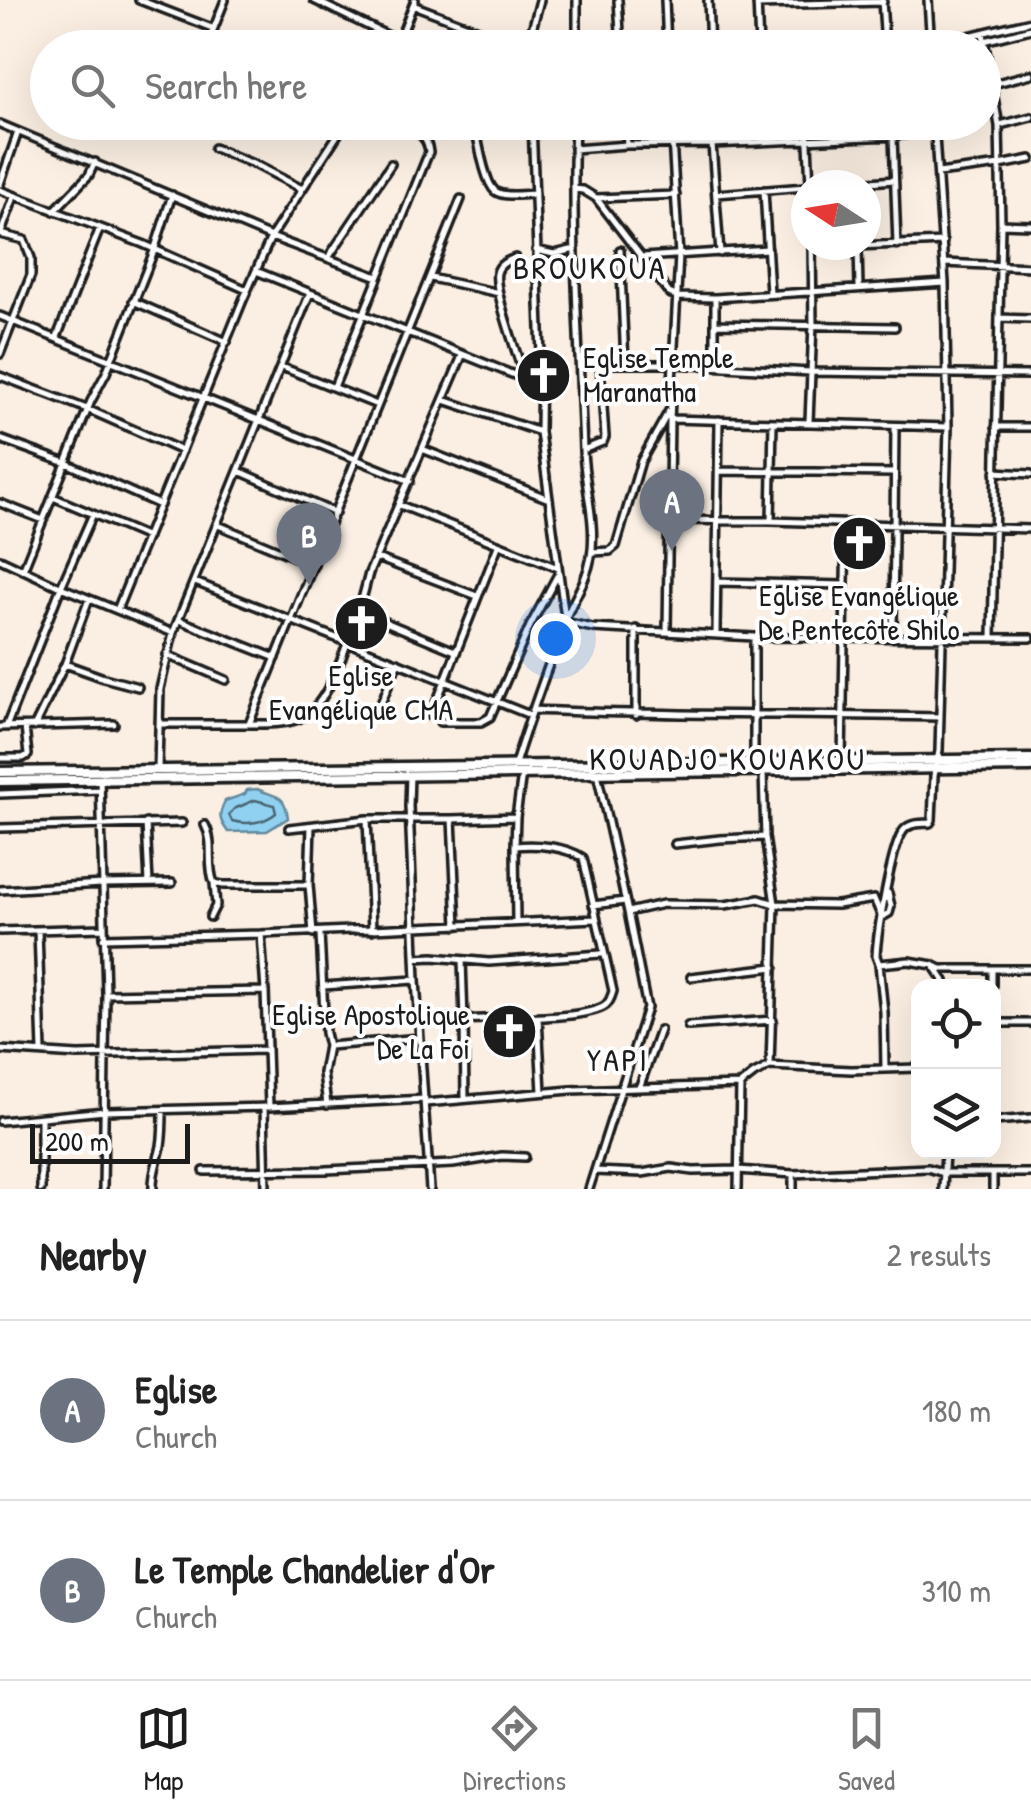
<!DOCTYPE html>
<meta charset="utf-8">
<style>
body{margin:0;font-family:"Patrick Hand",sans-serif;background:#f6f6f6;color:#222}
.controls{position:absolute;right:30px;bottom:30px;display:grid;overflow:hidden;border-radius:20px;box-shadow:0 10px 40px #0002}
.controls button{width:90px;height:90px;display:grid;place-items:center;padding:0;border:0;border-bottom:2px solid #e0e0e0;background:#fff;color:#222;font:50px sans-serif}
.compass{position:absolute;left:791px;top:170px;width:90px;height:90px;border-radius:50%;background:#fff;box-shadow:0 10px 40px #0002;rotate:282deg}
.scale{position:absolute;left:30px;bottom:25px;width:160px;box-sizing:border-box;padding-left:10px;border:5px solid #1c1c1c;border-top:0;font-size:28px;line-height:35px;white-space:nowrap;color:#1c1c1c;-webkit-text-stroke:8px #fff;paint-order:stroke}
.you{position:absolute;left:555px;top:638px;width:35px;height:35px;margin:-25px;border:8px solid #fff;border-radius:50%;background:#1a73e8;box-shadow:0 0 0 15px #1a73e833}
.badge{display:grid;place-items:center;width:65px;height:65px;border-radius:50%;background:#1c1c1c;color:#fff;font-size:32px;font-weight:700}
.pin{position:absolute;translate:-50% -82px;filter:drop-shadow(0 2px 5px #0008)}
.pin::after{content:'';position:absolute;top:52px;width:35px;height:30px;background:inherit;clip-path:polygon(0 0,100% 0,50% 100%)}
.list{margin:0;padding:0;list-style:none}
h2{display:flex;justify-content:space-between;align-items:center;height:130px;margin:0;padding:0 40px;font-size:42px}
h2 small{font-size:32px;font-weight:400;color:#767676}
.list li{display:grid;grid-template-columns:65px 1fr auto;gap:30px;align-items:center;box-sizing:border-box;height:180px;padding:0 40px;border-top:2px solid #e0e0e0}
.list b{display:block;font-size:38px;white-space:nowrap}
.list p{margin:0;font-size:32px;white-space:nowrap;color:#767676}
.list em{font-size:32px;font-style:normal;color:#767676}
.icon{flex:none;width:55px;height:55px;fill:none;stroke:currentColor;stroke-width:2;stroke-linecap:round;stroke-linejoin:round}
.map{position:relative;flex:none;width:1031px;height:1189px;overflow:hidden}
.search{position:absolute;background:#fff;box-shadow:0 10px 40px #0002;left:30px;right:30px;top:30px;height:110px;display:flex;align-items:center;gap:25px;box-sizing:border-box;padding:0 35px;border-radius:55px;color:#767676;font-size:38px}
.sheet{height:490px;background:#fff}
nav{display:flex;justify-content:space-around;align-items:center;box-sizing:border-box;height:140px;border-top:2px solid #e0e0e0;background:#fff;font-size:28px;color:#767676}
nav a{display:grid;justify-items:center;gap:5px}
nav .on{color:#1c1c1c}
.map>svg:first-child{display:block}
.water{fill:#90d1f1;stroke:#62899c;stroke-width:2.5}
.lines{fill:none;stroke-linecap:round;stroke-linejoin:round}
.shore{stroke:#4a6471;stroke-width:2.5}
.minor-casing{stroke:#1c1c1c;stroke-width:12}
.major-casing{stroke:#1c1c1c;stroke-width:15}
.minor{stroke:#fff;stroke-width:5}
.major{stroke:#fff;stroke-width:8}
.labels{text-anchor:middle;stroke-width:8;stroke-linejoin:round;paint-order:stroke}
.poi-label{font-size:30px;fill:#1c1c1c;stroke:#fff}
.neighbourhood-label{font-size:32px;letter-spacing:2.5px;fill:#1c1c1c;stroke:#fff}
</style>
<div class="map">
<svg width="1031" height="1189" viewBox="0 0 1031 1189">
<rect width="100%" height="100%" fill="#fbefe3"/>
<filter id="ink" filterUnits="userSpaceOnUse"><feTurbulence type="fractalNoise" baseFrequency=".01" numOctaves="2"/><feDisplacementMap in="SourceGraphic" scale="20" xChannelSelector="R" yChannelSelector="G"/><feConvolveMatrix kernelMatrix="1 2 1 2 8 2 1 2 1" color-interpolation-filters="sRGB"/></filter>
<g filter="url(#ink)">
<!-- water -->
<path class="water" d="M257 789C277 798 285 793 288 818L267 831 228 832C219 820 218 815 225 801L245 794 247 790Z"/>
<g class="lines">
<!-- shore -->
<path class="shore" d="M255 800 274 805 276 813C264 823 247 825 232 821L229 815 234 809Z"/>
<defs>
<path id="minor" d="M139 0 212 28
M314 0 399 41
M577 0V48
M618 0 621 48
M665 0 667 48
M708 0 710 48
M757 0 759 48
M882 0 885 46
M928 0 931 47
M413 5 526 48
M757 5 883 2
M983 33 999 126 1001 224 992 637
M206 48 225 0
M396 48 415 0
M527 48 540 0
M841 48 931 45 1031 21
M957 48 1031 29
M993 84 1031 74
M474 122C478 138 484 182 495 191 504 198 524 194 535 194
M532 122 541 355 540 432 565 618
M625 122 627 145
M762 122 763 141
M807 122 810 185
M847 122 849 137
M0 124 271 237 378 277
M1000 125 1031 117
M893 136 897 245
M712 144 720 253
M214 148 258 166 302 189
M574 149 627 145 712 144 893 136 934 131
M938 173 1000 165 1031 159
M0 184 18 132
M834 185 894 180
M574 189 583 190 596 198 669 293 678 297 715 298 945 283
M0 190 143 244 247 290
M764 190 770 293
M716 194 806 187
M596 198 676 195
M54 211 89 175 95 162
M1001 224 1031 225
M1 233 14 197
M0 234 24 240 31 258V275L0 354
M858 246 943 242
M858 246 859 288
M536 250 554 254 575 249
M620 250 625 363
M643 257 768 249
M328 258 391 164
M515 258C507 261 499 264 497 273 493 289 519 359 525 380
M944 263 1031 267
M256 271 539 385
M431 278 499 293
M133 301 227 342
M0 316 410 481
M999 318 1031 319
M715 324 895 327
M57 337 100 228
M581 364H674L810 372 1031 375
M715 366V299
M282 367 377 405
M0 376 87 409 182 451
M334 387 429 152C427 132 412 130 395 122
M444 400 540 432
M671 419 948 427
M809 421 813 324 812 245
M996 427H1031
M0 439 66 463 160 505
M422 449 549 499
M583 450 603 442 605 437 600 364
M239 471 335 513
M719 471 894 473
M995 472 1031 474
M53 497 147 537
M0 503 43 520
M400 505 558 568
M667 520 771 521 1031 529
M771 521 773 422
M218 525 314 565
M592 552 610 551 616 546 641 461 669 411
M377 558 477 596
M0 559 58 586 173 633
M23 570 91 401 106 373 154 251 172 195
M195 582 530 715
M717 582 844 585
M117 610 243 300 271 237 346 122
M179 620 276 658
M565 622 593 628 754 637 1031 638
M667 630 670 419 679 256 671 122
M716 634 719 420
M893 636 895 426
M754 637V762
M455 651 359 611 369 573 462 356
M167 655 226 680
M65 664 89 599
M532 710C668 716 804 714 940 717
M377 713 398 662
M636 715V629
M431 716 498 546
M440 722H481L490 717 530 626 557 576
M159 724H249L461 199
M249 724C267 724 289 725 304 716 331 702 348 638 359 611
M0 727 114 724
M6 727 61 587 93 514
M34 727 65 664 104 678 138 687
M0 758H23L28 755 25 727
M842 761 846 524
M515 764C530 715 548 668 565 620 574 598 587 580 591 557 597 522 584 485 583 450 579 341 571 232 575 122
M158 769 160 689 173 633 310 293
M410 775 409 806 416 980 430 1189
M100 779 106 994 103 1189
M0 794 100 790
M367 819 372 930
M452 819 516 817
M146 823 149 883
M205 825C215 843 206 864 214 883L223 885H309
M311 826 309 885 313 933
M0 828 182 823
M289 828 367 819H452L457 926
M675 844 720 839 765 837
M515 846 516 923
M0 890 102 884 172 883
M593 905 625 901
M628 912 663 904 725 905 759 899 775 904 837 905 874 899 882 917 889 913 891 906 888 893
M210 917 216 905 214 883
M38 930 42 1052
M0 931 103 928
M261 934 596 919
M320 934 325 1033 328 1046 323 1073 327 1105
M103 938 261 934 265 991 269 1107
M415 958 433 957 489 962 601 954
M462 960 464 1020
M879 964 884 1012 885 1069
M933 965 909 961 879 964 876 956C877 933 891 851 902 833 908 822 920 824 930 823L932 820 934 776 939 751 948 427 945 283 934 122
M992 970V986
M691 977 774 967
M323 986 415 980
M942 986 944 981 933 965 941 969H1031
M106 994 265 991
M994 1017 1001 1023H1031
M538 1018 542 1092
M688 1026 773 1020
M329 1046 420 1038
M0 1050 78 1055 266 1050
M770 1066 851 1070 918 1068
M639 1088 660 1030
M465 1099 464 1020C493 1017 586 1021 606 1005 611 1000 611 997 613 991L583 858C565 846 536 844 515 846L516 817 522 774
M425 1103 571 1090 740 1085 754 1074 770 1066 775 904 765 837 763 772
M264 1107 266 1189
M0 1121 105 1111 269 1107 425 1099
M994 1121 1031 1118
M204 1171 326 1170 453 1164 502 1156 525 1157
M595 1171 642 1173 671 1168 693 1171 738 1170 793 1174 928 1168 944 1173H1031
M993 1173V1189
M41 1189V1118
M153 1189C152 1173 158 1161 161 1146 163 1134 163 1122 163 1110
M589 1189 647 1008 628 912 597 773
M738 1189 740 1085
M793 1189V1174
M943 1189 945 1152"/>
<path id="major" d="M0 772 1031 759
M0 781 1031 767"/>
</defs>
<!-- minor casing -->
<use href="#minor" class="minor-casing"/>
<!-- major casing -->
<use href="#major" class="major-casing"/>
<!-- minor -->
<use href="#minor" class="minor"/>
<!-- major -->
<use href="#major" class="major"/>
</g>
</g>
<!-- icons -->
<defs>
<symbol id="church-disc" viewBox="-11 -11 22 22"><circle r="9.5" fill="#1c1c1c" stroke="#fff"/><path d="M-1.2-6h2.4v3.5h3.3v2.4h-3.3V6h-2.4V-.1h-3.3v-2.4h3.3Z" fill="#fff"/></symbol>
</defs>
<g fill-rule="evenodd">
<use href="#church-disc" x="512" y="344" width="63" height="63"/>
<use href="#church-disc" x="828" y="512" width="63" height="63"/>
<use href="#church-disc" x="330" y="592" width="63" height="63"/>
<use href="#church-disc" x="478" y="1000" width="63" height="63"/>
</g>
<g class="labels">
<!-- poi labels -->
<g class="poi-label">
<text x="583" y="368" text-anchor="start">Eglise Temple<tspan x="583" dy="34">Maranatha</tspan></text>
<text x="859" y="606">Eglise Evangélique<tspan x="859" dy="34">De Pentecôte Shilo</tspan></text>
<text x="361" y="686">Eglise<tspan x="361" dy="34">Evangélique CMA</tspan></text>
<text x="470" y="1025" text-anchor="end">Eglise Apostolique<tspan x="470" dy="34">De La Foi</tspan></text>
</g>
<!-- neighbourhood labels -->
<g class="neighbourhood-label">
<text x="590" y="279">BROUKOUA</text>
<text x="728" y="770">KOUADJO KOUAKOU</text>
<text x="618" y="1071">YAPI</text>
</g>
</g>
</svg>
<div class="controls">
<button><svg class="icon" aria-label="locate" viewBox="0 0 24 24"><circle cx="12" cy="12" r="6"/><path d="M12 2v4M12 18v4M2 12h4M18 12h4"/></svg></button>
<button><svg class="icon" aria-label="layers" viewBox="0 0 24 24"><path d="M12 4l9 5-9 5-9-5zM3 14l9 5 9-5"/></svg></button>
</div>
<svg class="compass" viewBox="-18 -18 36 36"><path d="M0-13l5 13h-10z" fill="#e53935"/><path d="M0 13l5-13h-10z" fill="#767676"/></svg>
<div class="scale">200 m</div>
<div class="you"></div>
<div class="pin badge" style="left:672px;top:551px;background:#6b7280">A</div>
<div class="pin badge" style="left:309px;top:585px;background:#6b7280">B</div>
<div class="search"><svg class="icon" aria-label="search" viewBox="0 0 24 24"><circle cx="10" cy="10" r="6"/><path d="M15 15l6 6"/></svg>Search here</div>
</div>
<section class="sheet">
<h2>Nearby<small>2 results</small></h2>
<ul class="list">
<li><span class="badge" style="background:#6b7280">A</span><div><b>Eglise</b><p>Church</p></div><em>180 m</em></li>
<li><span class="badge" style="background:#6b7280">B</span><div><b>Le Temple Chandelier d'Or</b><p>Church</p></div><em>310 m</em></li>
</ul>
</section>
<nav>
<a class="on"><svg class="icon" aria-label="map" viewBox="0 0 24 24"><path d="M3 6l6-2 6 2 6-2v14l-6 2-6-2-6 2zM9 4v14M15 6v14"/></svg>Map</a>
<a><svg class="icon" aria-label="directions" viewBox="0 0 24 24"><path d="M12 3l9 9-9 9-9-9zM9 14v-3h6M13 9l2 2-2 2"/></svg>Directions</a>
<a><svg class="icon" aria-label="saved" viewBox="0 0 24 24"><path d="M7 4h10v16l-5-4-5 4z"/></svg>Saved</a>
</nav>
